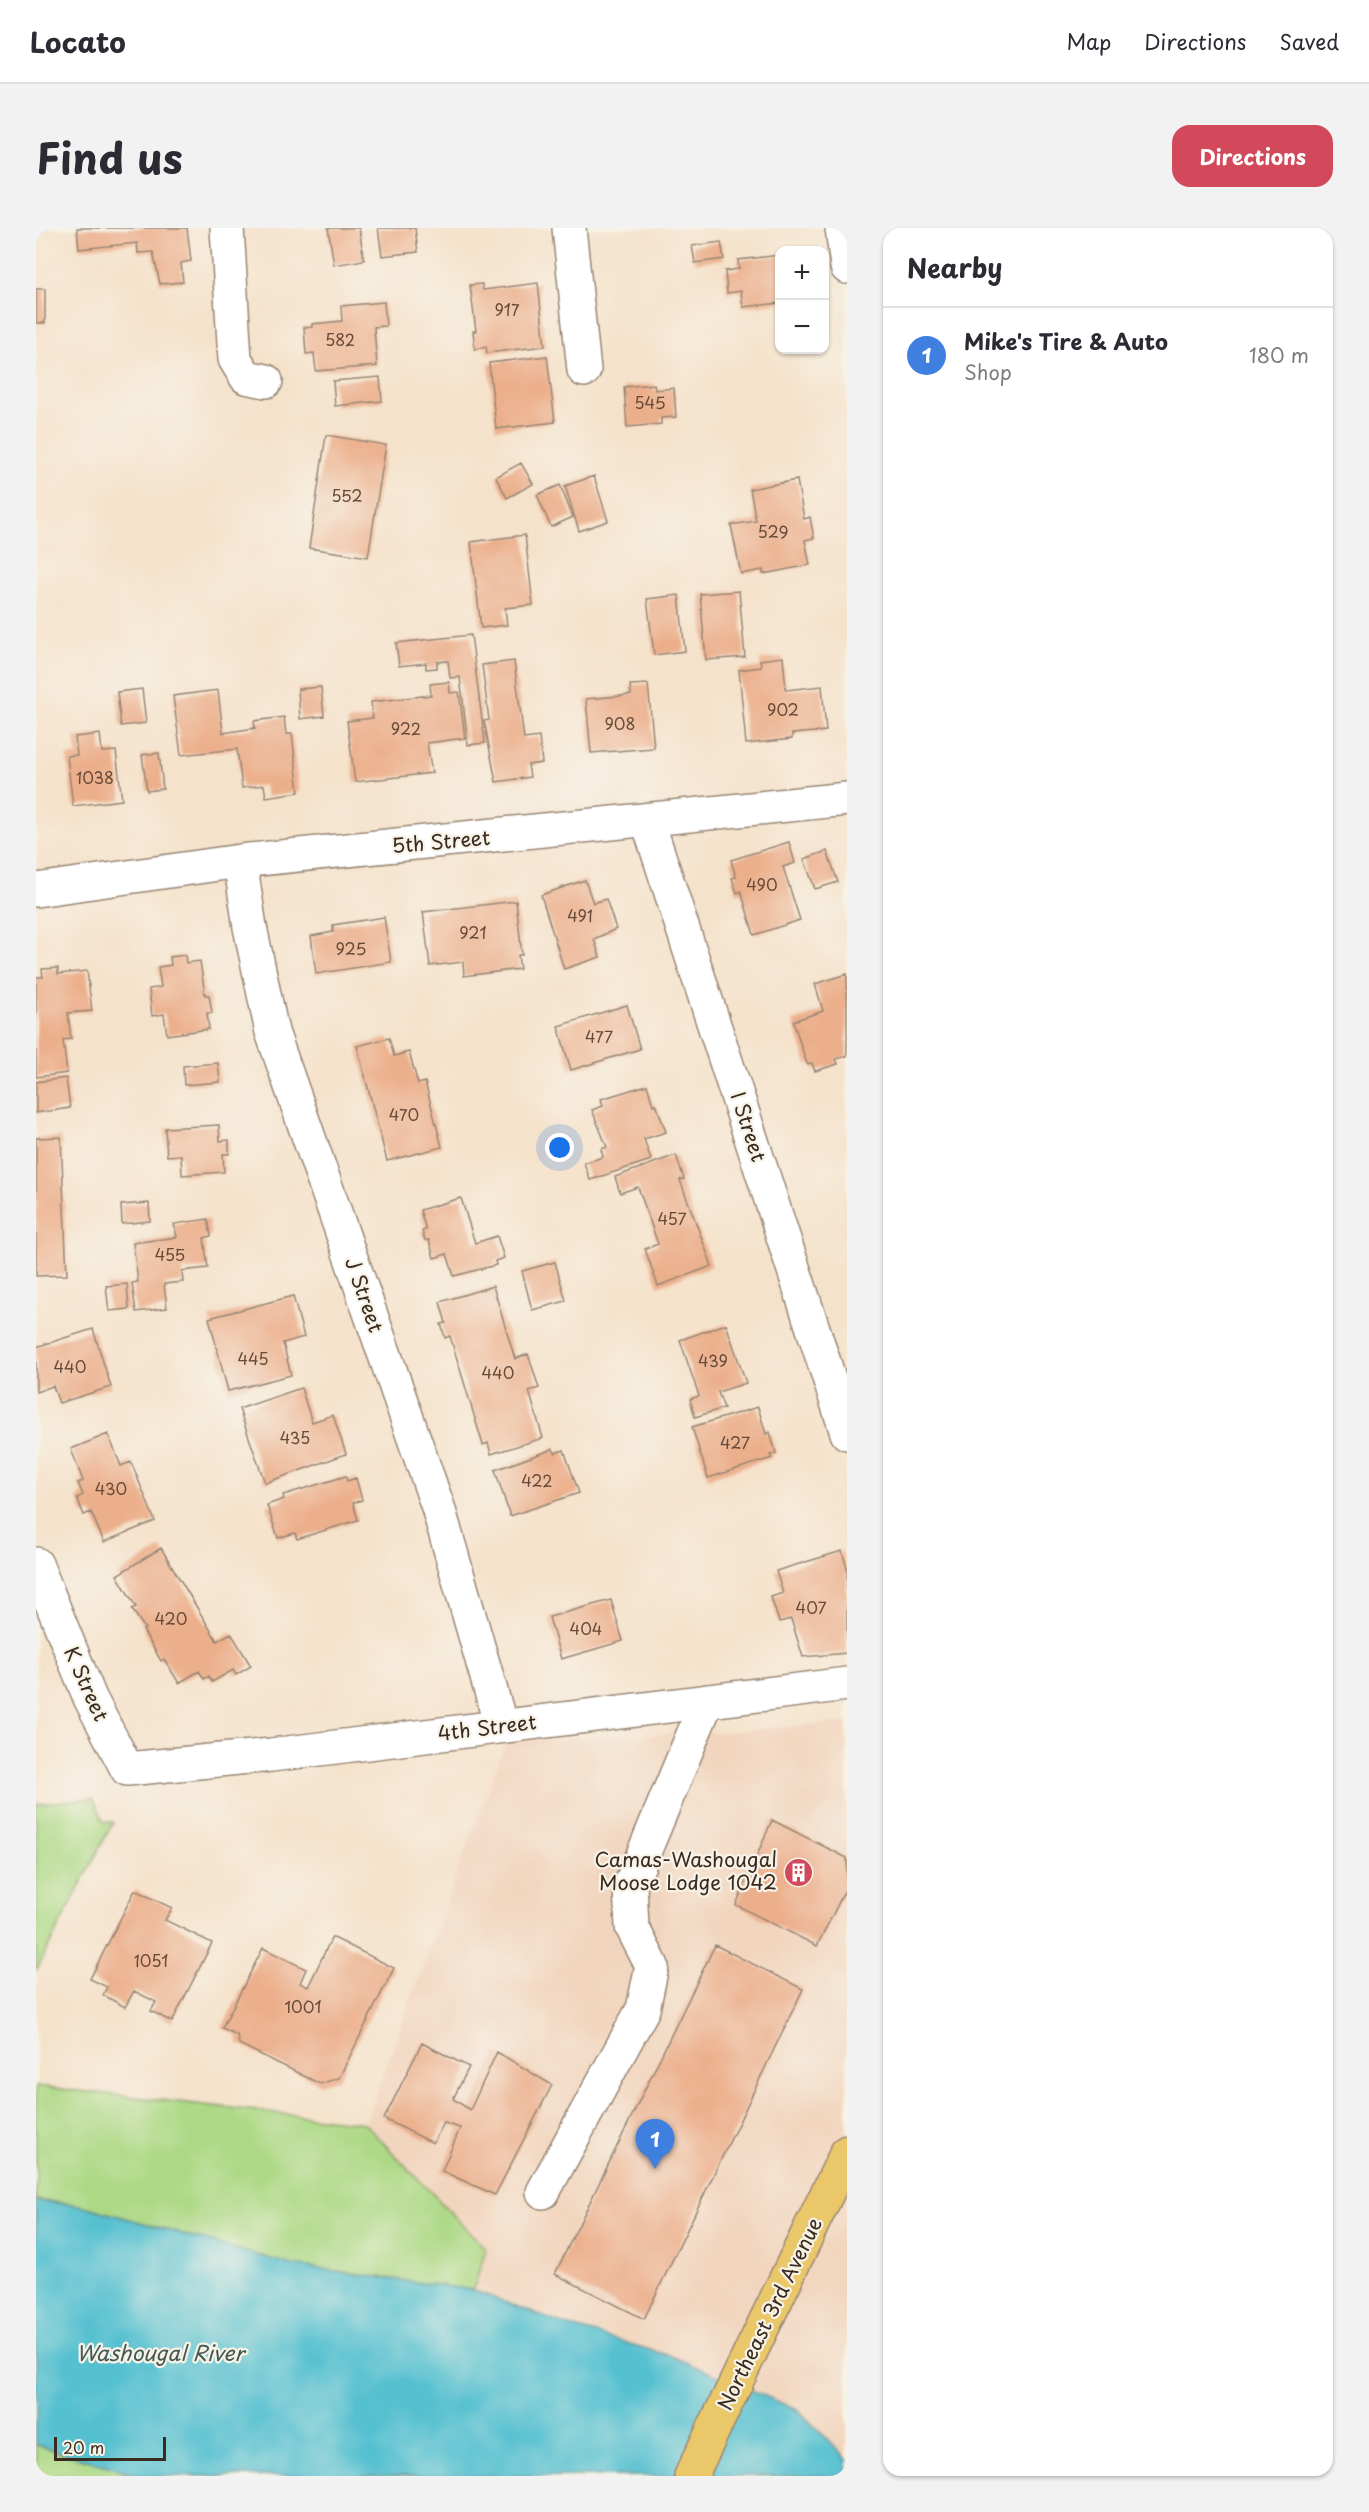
<!DOCTYPE html>
<meta charset="utf-8">
<style>
body{margin:0;font-family:"Playpen Sans",sans-serif;background:#f2f2f3;color:#2b2b33}
.controls{position:absolute;right:18px;top:18px;display:grid;overflow:hidden;border-radius:12px;box-shadow:0 2px 4px #0004}
.controls button{width:54px;height:54px;display:grid;place-items:center;padding:0;border:0;border-bottom:2px solid #e1e1e2;background:#fff;color:#2b2b33;font:30px sans-serif}
.scale{position:absolute;left:18px;bottom:15px;width:112px;box-sizing:border-box;padding-left:6px;border:3px solid #3b2a1e;border-top:0;font-size:16px;line-height:21px;white-space:nowrap;color:#3b2a1e;-webkit-text-stroke:4px #f7f3e8;paint-order:stroke}
.you{position:absolute;left:524px;top:920px;width:21px;height:21px;margin:-15px;border:4px solid #fff;border-radius:50%;background:#1a73e8;box-shadow:0 0 0 9px #1a73e833}
.badge{display:grid;place-items:center;width:39px;height:39px;border-radius:50%;background:#d1495b;color:#fff;font-size:20px;font-weight:700}
.pin{position:absolute;translate:-50% -50px;filter:drop-shadow(0 2px 3px #0008)}
.pin::after{content:'';position:absolute;top:32px;width:21px;height:18px;background:inherit;clip-path:polygon(0 0,100% 0,50% 100%)}
.list{margin:0;padding:0;list-style:none}
h2{display:flex;justify-content:space-between;align-items:center;height:78px;margin:0;padding:0 24px;font-size:26px}
h2 small{font-size:20px;font-weight:400;color:#7c7c81}
.list li{display:grid;grid-template-columns:39px 1fr auto;gap:18px;align-items:center;box-sizing:border-box;height:96px;padding:0 24px;border-top:2px solid #e1e1e2}
.list b{display:block;font-size:22px;white-space:nowrap}
.list p{margin:0;font-size:20px;white-space:nowrap;color:#7c7c81}
.list em{font-size:20px;font-style:normal;color:#7c7c81}
.map{position:relative;flex:none;width:811px;height:2248px;overflow:hidden;border-radius:18px}
header{display:flex;align-items:center;gap:36px;box-sizing:border-box;height:84px;padding:0 30px;background:#fff;border-bottom:2px solid #e1e1e2}
header strong{font-size:28px}
nav{display:flex;gap:33px;margin-inline-start:auto;font-size:21px}
.intro{display:flex;align-items:center;justify-content:space-between;box-sizing:border-box;height:144px;padding:0 36px}
h1{margin:0;font-size:42px}
.button{padding:15px 27px;border-radius:18px;background:#d1495b;color:#fff;font-size:21px;font-weight:700}
main{display:flex;gap:36px;padding:0 36px}
aside{flex:1;background:#fff;border-radius:18px;box-shadow:0 2px 4px #0004}
.map>svg:first-child{display:block}
.built{fill:#f2d5be}
.green{fill:#add986;stroke:#748252;stroke-width:1.5}
.water{fill:#55c0d0;stroke:#487577;stroke-width:1.5}
.building{fill:#ecaf8b}
.lines{fill:none;stroke-linecap:round;stroke-linejoin:round}
.minor-casing{stroke:#988674;stroke-width:36}
.major-casing{stroke:#988674;stroke-width:36}
.minor{stroke:#fff;stroke-width:33}
.major{stroke:#eac769;stroke-width:33}
.labels{text-anchor:middle;stroke-width:4.5;stroke-linejoin:round;paint-order:stroke}
.number-label{font-size:16px;fill:#674b39}
.street-label{font-size:20px;fill:#3b2a1e;stroke:#f7f3e8}
.poi-label{font-size:20px;fill:#3b2a1e;stroke:#f7f3e8;text-anchor:end}
.water-label{font-size:21px;font-style:italic;fill:#435753;stroke:#f7f3e8}
</style>
<header>
<strong>Locato</strong>
<nav><a>Map</a><a>Directions</a><a>Saved</a></nav>
</header>
<div class="intro"><h1>Find us</h1><a class="button">Directions</a></div>
<main>
<div class="map">
<svg width="811" height="2248" viewBox="0 0 811 2248">
<rect width="100%" height="100%" fill="#f7f3e8"/>
<filter id="ink" filterUnits="userSpaceOnUse"><feTurbulence type="fractalNoise" baseFrequency=".0167" numOctaves="2"/><feDisplacementMap in="SourceGraphic" scale="12" xChannelSelector="R" yChannelSelector="G"/><feConvolveMatrix kernelMatrix="1 2 1 2 8 2 1 2 1" color-interpolation-filters="sRGB"/></filter>
<filter id="wash" filterUnits="userSpaceOnUse"><feTurbulence type="fractalNoise" baseFrequency=".008" numOctaves="4" result="noise"/><feDisplacementMap in="SourceGraphic" scale="24" xChannelSelector="R" yChannelSelector="G"/><feGaussianBlur stdDeviation="1.35" result="paint"/><feColorMatrix in="noise" values="0 0 0 0 0 0 0 0 0 0 0 0 0 0 0 0 0 1.4 0 .05"/><feComposite in="paint" operator="in"/></filter>
<g filter="url(#wash)">
<rect width="100%" height="100%" fill="#f5e2cb"/>
<!-- built -->
<path class="built" d="M811 1494V2231L762 2182 635 2128 437 2062 450 2021 329 1895 470 1513 692 1504Z"/>
<!-- green -->
<path class="green" d="M57 1570 68 1594H77L0 1743V1576Z
M0 1858 328 1895 450 2021 437 2062 256 2037 44 1977 0 1972Z
M0 2217 106 2248H0Z"/>
<!-- water -->
<path class="water" d="M0 1973 44 1977 256 2037 437 2062 530 2097 635 2128 762 2182 811 2231V2248H106L0 2217Z"/>
<g id="blocks">
<!-- building -->
<path class="building" d="M41 0H151L155 33 145 35 147 54 124 56 117 24 102 25 101 15 43 21Z
M292 0H323L328 32 298 37Z
M342 0H379L382 24 346 28Z
M685 14 688 31 659 35 656 18Z
M744 27V75L707 79 705 63 691 65 689 43 703 41 702 32Z
M502 55 509 118 451 125 450 119 439 121 437 103H440L434 57 446 56 447 62Z
M0 61H9V95H0Z
M348 74 350 98 338 99 341 138 280 143 278 125 270 126 268 99H276V96L306 93 305 78Z
M511 128 519 194 460 201 453 135Z
M344 149 346 173 299 178 297 153Z
M618 156 619 162 638 160 640 189 625 190V196L591 199 588 159Z
M290 207 350 217 332 329 273 320Z
M485 235 497 256 471 270 460 249Z
M558 248 572 293 543 303 529 258Z
M761 252 768 291 774 289 778 310 769 312 774 337 727 346V342L705 346 695 297 720 293 714 261Z
M524 257 537 289 515 299 501 267Z
M489 307 497 377 469 380 471 397 445 400 435 314Z
M703 363 709 429 670 432 664 366Z
M643 367 649 423 618 427 611 371Z
M435 407 449 515 432 517 424 449 414 450 412 433 401 434V440L390 441V435L363 438 360 415Z
M747 429 750 462 786 458 790 503 756 506V511L710 516 703 442 725 439 724 432Z
M478 433 488 511 503 509 506 535 492 537 494 549 460 554 448 493 453 492 446 437Z
M413 454 414 465 423 464 429 510 391 515 396 545 319 554 311 493 337 490 335 474 395 467 394 456Z
M612 456 618 520 555 525 550 471 595 467 594 457Z
M285 459 288 488 264 491 262 461Z
M106 461 110 495 85 498 81 464Z
M182 462 187 505 219 500 218 493 248 489 250 506H256L263 564 230 569 228 557 206 560 201 521 145 527 137 468Z
M64 506 66 524 80 523 86 572 37 578 31 528 41 527 39 509Z
M123 525 127 561 111 563 106 527Z
M753 614 759 635 747 639 764 692 718 707 705 663 701 665 696 650 700 649 695 632Z
M791 623 802 654 779 661 768 631Z
M549 652 557 675 570 671 580 701 558 711 564 729 528 741 505 667Z
M480 673 486 727H482L484 741 428 748 427 734 394 738 387 684Z
M348 689 355 734 280 746 275 708 297 704V697Z
M149 727 150 735 164 733 169 767H173L176 785H171L173 801 131 807 128 786 116 788 113 761 125 759 122 739 135 737 134 729Z
M22 740V746L51 743 56 783 32 785 35 811 27 812 31 845 0 849V749H7L6 741Z
M811 746V828L800 831 802 836 779 843 776 835 771 836 757 793 787 783 779 756Z
M591 777 604 821 535 842 522 798Z
M353 810 358 828 373 824 382 856 389 854 406 919 351 933 321 818Z
M182 835 184 854 148 857 147 838Z
M30 850 34 880 0 885V854Z
M611 857 617 877 620 876 630 904 608 911 615 932 554 952 548 935 567 929 565 921 571 919 556 882 567 878 565 871Z
M183 897 184 913 193 912V926H187L188 944 146 947 145 927 131 928 129 900Z
M25 909 31 1047 0 1048V910Z
M640 927 648 951 644 952 676 1038 622 1058 609 1021 622 1016 602 959 584 965 579 949Z
M425 970 439 1015 461 1008 468 1030 459 1033 460 1037 418 1048 411 1026 398 1030 393 1012H389L386 1003 390 1002 384 982Z
M113 975 114 993 86 996 85 977Z
M172 991 175 1008 168 1010 172 1040 146 1043 147 1054 128 1056 131 1080 100 1084 96 1055 102 1054 97 1015 141 1009 138 996Z
M519 1034 530 1073 496 1082 486 1043Z
M91 1056 93 1081 73 1083 70 1058Z
M457 1058 479 1131 492 1126 503 1160 493 1163 507 1210 455 1226 452 1215 447 1217 414 1108 409 1110 405 1096 410 1095 404 1074Z
M257 1068 268 1109 247 1115 255 1147 192 1163 173 1090Z
M690 1096 710 1155 682 1164 688 1180 659 1189 654 1171 663 1168 644 1112Z
M57 1101 75 1159 23 1175 17 1158 0 1164V1119Z
M265 1160 276 1194 297 1187 310 1226 229 1255 203 1181Z
M722 1179 730 1206 734 1204 740 1225 734 1227 736 1230 672 1250 656 1199Z
M72 1206 85 1238 95 1234 119 1293 68 1314 55 1284 48 1287 41 1270 47 1267 42 1255 47 1253 35 1221Z
M517 1221 519 1225 528 1222 543 1265 474 1288 459 1242Z
M310 1248 311 1253 320 1250 326 1272 317 1275 322 1292 261 1311 259 1305 242 1310 231 1277 248 1271 247 1267Z
M125 1320 181 1413 195 1405 215 1438 200 1447 197 1442 176 1454 173 1448 168 1451 163 1443 143 1455 128 1431 125 1433 107 1402 109 1401 96 1381 100 1379 81 1347Z
M806 1323 811 1340V1425L767 1429 755 1391 743 1394 735 1369 747 1365 740 1343Z
M575 1372 587 1413 525 1431 513 1389Z
M736 1592 811 1630V1658L781 1718 700 1677Z
M99 1662 136 1680 129 1692 176 1715 136 1794 115 1783 120 1774 98 1763 89 1779 67 1767 71 1759 54 1751Z
M296 1709 358 1740 303 1850 284 1856 203 1816 201 1807 186 1800 227 1720 270 1741 264 1755 272 1759Z
M679 1717 767 1761 608 2091 519 2046Z
M386 1815 433 1839 417 1871 434 1882 461 1824 516 1857 459 1967 406 1943 424 1900 408 1895 397 1915 348 1891Z"/>
</g>
</g>
<g filter="url(#ink)">
<use href="#blocks" fill-opacity="0" stroke="#988674" stroke-width="1.5"/>
<g class="lines">
<defs>
<path id="minor" d="M191 0 199 131 210 149 230 153
M533 0 548 142
M806 0 811 39
M612 594 811 1205
M204 633 214 699 236 804 402 1279 465 1498
M0 662 204 633 811 571
M0 1336 54 1470 91 1541 235 1527 811 1456
M507 1964 607 1781 616 1738 596 1699 594 1658 671 1473"/>
<path id="major" d="M655 2248 811 1924"/>
</defs>
<!-- minor casing -->
<use href="#minor" class="minor-casing"/>
<!-- major casing -->
<use href="#major" class="major-casing"/>
<!-- minor -->
<use href="#minor" class="minor"/>
<!-- major -->
<use href="#major" class="major"/>
</g>
</g>
<!-- icons -->
<defs>
<symbol id="building-disc" viewBox="-11 -11 22 22"><circle r="9.5" fill="#d1495b" stroke="#f7f3e8"/><path d="M-4-6H4V6H1V3H-1V6H-4ZM-2.5-4.3h1.7v1.8h-1.7ZM.8-4.3h1.7v1.8H.8ZM-2.5-1h1.7V.8h-1.7ZM.8-1h1.7V.8H.8Z" fill="#fff"/></symbol>
</defs>
<g fill-rule="evenodd">
<use href="#building-disc" x="746" y="1628" width="33" height="33"/>
</g>
<g class="labels">
<!-- number labels -->
<g class="number-label">
<text x="471" y="88">917</text>
<text x="304" y="118">582</text>
<text x="614" y="181">545</text>
<text x="311" y="274">552</text>
<text x="737" y="310">529</text>
<text x="747" y="488">902</text>
<text x="584" y="502">908</text>
<text x="370" y="507">922</text>
<text x="59" y="556">1038</text>
<text x="726" y="663">490</text>
<text x="544" y="694">491</text>
<text x="437" y="711">921</text>
<text x="315" y="727">925</text>
<text x="563" y="815">477</text>
<text x="368" y="893">470</text>
<text x="636" y="997">457</text>
<text x="134" y="1033">455</text>
<text x="217" y="1137">445</text>
<text x="677" y="1139">439</text>
<text x="34" y="1145">440</text>
<text x="462" y="1151">440</text>
<text x="259" y="1216">435</text>
<text x="699" y="1221">427</text>
<text x="501" y="1259">422</text>
<text x="75" y="1267">430</text>
<text x="775" y="1386">407</text>
<text x="135" y="1397">420</text>
<text x="550" y="1407">404</text>
<text x="115" y="1739">1051</text>
<text x="267" y="1785">1001</text>
</g>
<!-- street labels -->
<g class="street-label">
<text transform="translate(405 614) rotate(-5)" y="7">5th Street</text>
<text transform="translate(712 899) rotate(72)" y="7">I Street</text>
<text transform="translate(328 1067) rotate(71)" y="7">J Street</text>
<text transform="translate(50 1456) rotate(66)" y="7">K Street</text>
<text transform="translate(451 1500) rotate(-7)" y="7">4th Street</text>
<text transform="translate(734 2086) rotate(-64)" y="7">Northeast 3rd Avenue</text>
</g>
<!-- poi labels -->
<g class="poi-label">
<text x="741" y="1639">Camas-Washougal<tspan x="741" dy="23">Moose Lodge 1042</tspan></text>
</g>
<!-- water labels -->
<g class="water-label">
<text x="124" y="2133">Washougal River</text>
</g>
</g>
</svg>
<div class="controls">
<button>+</button>
<button>−</button>
</div>
<div class="scale">20 m</div>
<div class="you"></div>
<div class="pin badge" style="left:619px;top:1941px;background:#3f7fe0">1</div>
</div>
<aside>
<h2>Nearby<small></small></h2>
<ul class="list">
<li><span class="badge" style="background:#3f7fe0">1</span><div><b>Mike's Tire &amp; Auto</b><p>Shop</p></div><em>180 m</em></li>
</ul>
</aside>
</main>
